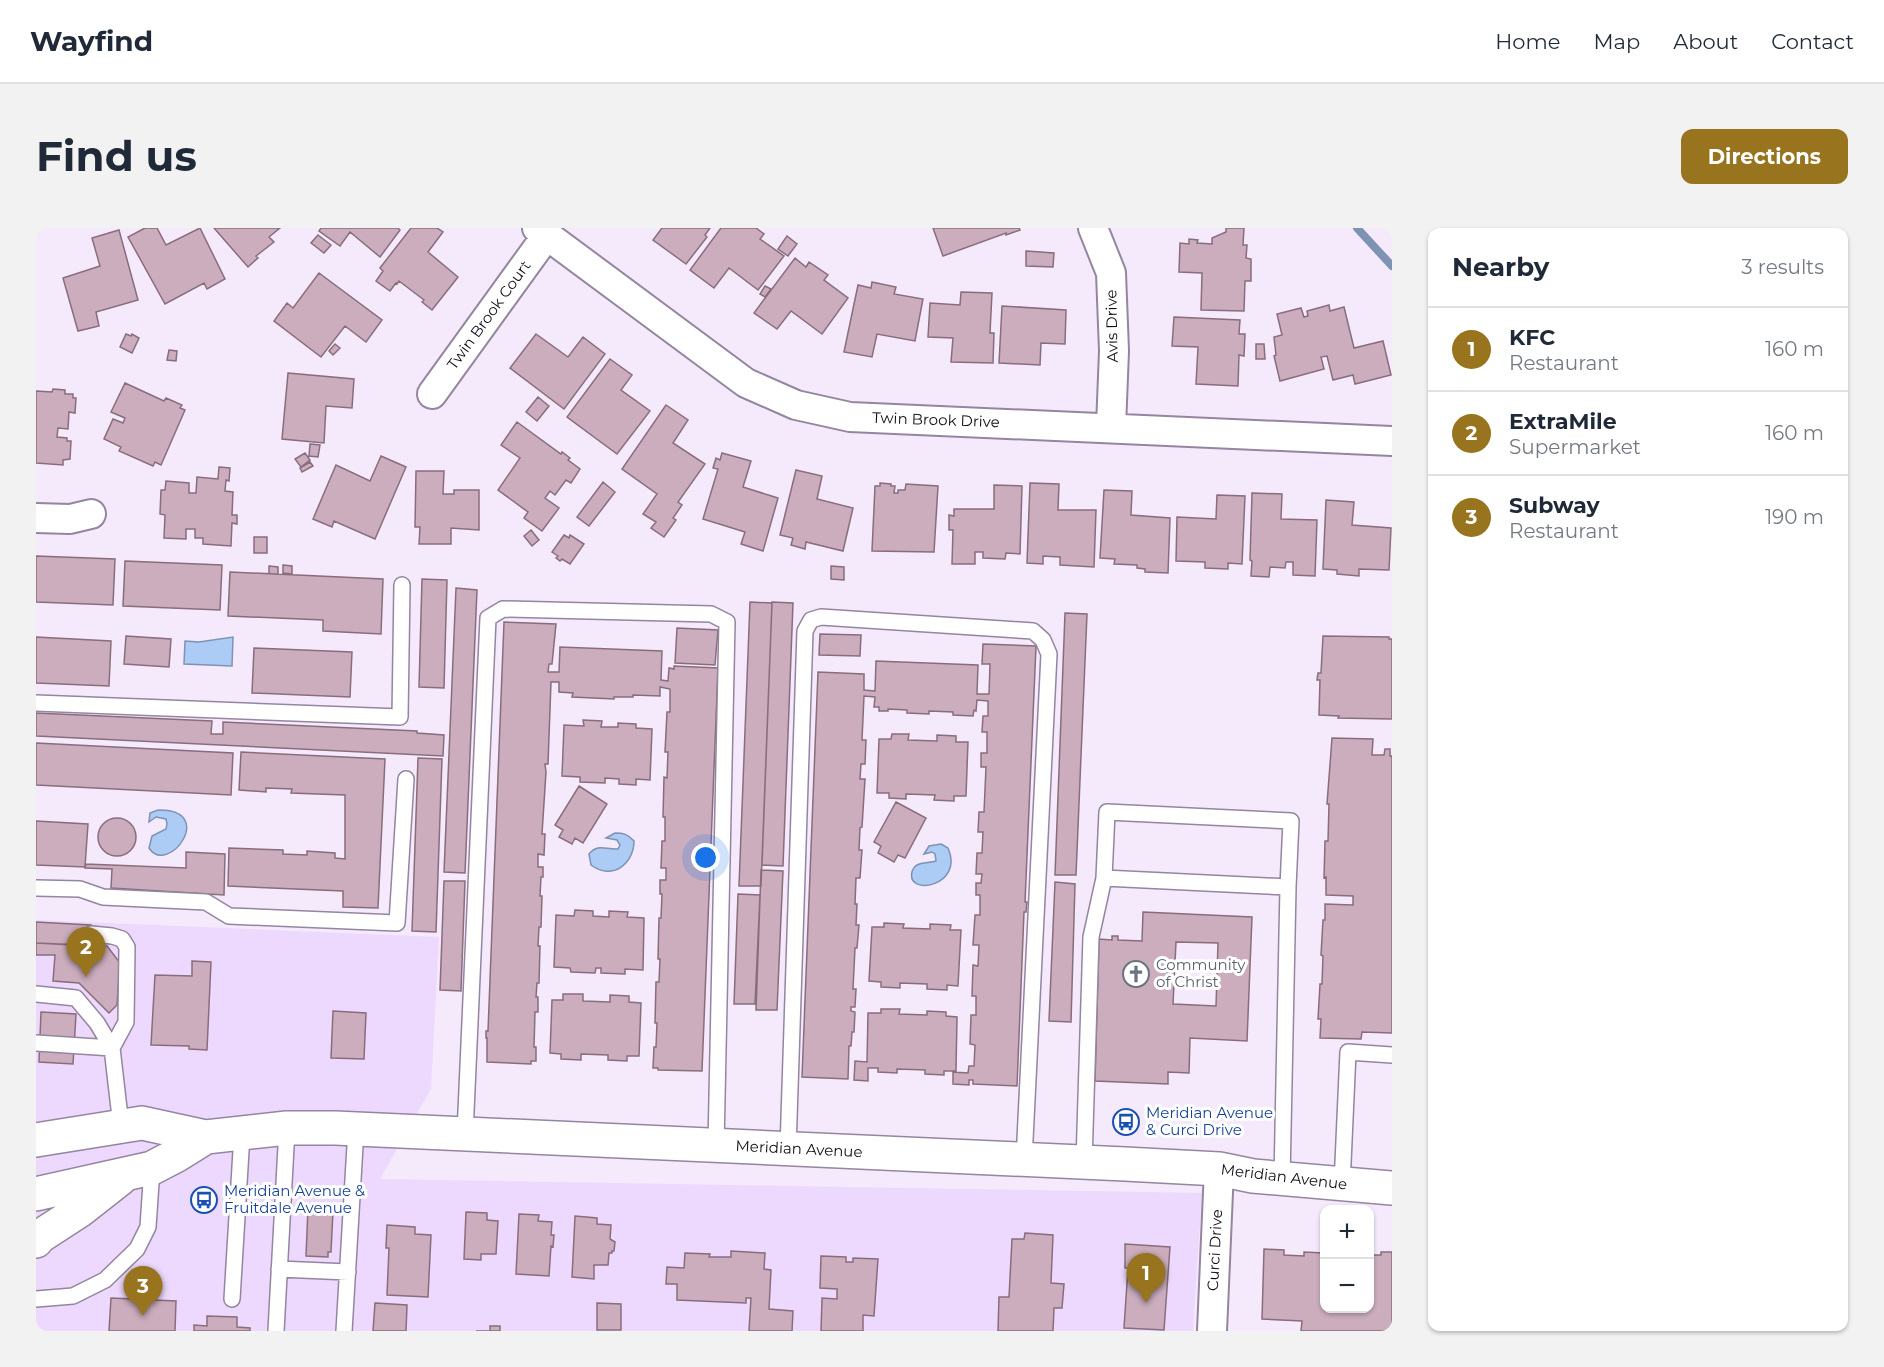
<!DOCTYPE html>
<meta charset="utf-8">
<style>
body{margin:0;font-family:Montserrat,sans-serif;background:#f2f2f3;color:#1f2937}
.controls{position:absolute;right:18px;bottom:18px;display:grid;overflow:hidden;border-radius:12px;box-shadow:0 2px 4px #0004}
.controls button{width:54px;height:54px;display:grid;place-items:center;padding:0;border:0;border-bottom:2px solid #e0e1e3;background:#fff;color:#1f2937;font:30px sans-serif}
.you{position:absolute;left:670px;top:630px;width:21px;height:21px;margin:-15px;border:4px solid #fff;border-radius:50%;background:#1a73e8;box-shadow:0 0 0 9px #1a73e833}
.badge{display:grid;place-items:center;width:39px;height:39px;border-radius:50%;background:#97741d;color:#fff;font-size:20px;font-weight:700}
.pin{position:absolute;translate:-50% -50px;filter:drop-shadow(0 2px 3px #0008)}
.pin::after{content:'';position:absolute;top:32px;width:21px;height:18px;background:inherit;clip-path:polygon(0 0,100% 0,50% 100%)}
.list{margin:0;padding:0;list-style:none}
h2{display:flex;justify-content:space-between;align-items:center;height:78px;margin:0;padding:0 24px;font-size:26px}
h2 small{font-size:20px;font-weight:400;color:#747a83}
.list li{display:grid;grid-template-columns:39px 1fr auto;gap:18px;align-items:center;box-sizing:border-box;height:84px;padding:0 24px;border-top:2px solid #e0e1e3}
.list b{display:block;font-size:22px;white-space:nowrap}
.list p{margin:0;font-size:20px;white-space:nowrap;color:#747a83}
.list em{font-size:20px;font-style:normal;color:#747a83}
.map{position:relative;flex:none;width:1356px;height:1103px;overflow:hidden;border-radius:12px}
header{display:flex;align-items:center;gap:36px;box-sizing:border-box;height:84px;padding:0 30px;background:#fff;border-bottom:2px solid #e0e1e3}
header strong{font-size:28px}
nav{display:flex;gap:33px;margin-inline-start:auto;font-size:21px}
.intro{display:flex;align-items:center;justify-content:space-between;box-sizing:border-box;height:144px;padding:0 36px}
h1{margin:0;font-size:42px}
.button{padding:15px 27px;border-radius:12px;background:#97741d;color:#fff;font-size:21px;font-weight:700}
main{display:flex;gap:36px;padding:0 36px}
aside{flex:1;background:#fff;border-radius:12px;box-shadow:0 2px 4px #0004}
.map>svg:first-child{display:block}
.built{fill:#edd9fd}
.water{fill:#acccf6;stroke:#7e92b3;stroke-width:1.5}
.lines{fill:none;stroke-linecap:round;stroke-linejoin:round}
.stream{stroke:#7e92b3;stroke-width:8}
.building{fill:#cbadbe;stroke:#896d7d;stroke-width:1.5;fill-rule:evenodd}
.service-casing{stroke:#9485a0;stroke-width:18}
.minor-casing{stroke:#9485a0;stroke-width:32}
.secondary-casing{stroke:#9485a0;stroke-width:36}
.service{stroke:#fff;stroke-width:15}
.minor{stroke:#fff;stroke-width:28}
.secondary{stroke:#fff;stroke-width:33}
.labels{text-anchor:middle;stroke-width:6;stroke-linejoin:round;paint-order:stroke}
.street-label{font-size:15px;fill:#120c16;stroke:#fff}
.worship-label{font-size:15px;fill:#5b616d;stroke:#fff;text-anchor:start}
.transit-label{font-size:15px;fill:#164399;stroke:#fff;text-anchor:start}
</style>
<header>
<strong>Wayfind</strong>
<nav><a>Home</a><a>Map</a><a>About</a><a>Contact</a></nav>
</header>
<div class="intro"><h1>Find us</h1><a class="button">Directions</a></div>
<main>
<div class="map">
<svg width="1356" height="1103" viewBox="0 0 1356 1103">
<rect width="100%" height="100%" fill="#f4eafc"/>
<!-- built -->
<path class="built" d="M0 692 403 709 395 861 344 951 1166 965 1157 1103H0Z"/>
<!-- water -->
<path class="water" d="M197 409 196 438 148 436 149 413 163 414Z
M122 582C182 581 132 649 113 620L116 608 130 601 131 596 130 591 120 589 113 594 114 585Z
M579 605C587 605 592 606 598 613 598 636 576 653 555 637L553 626C562 615 570 622 582 621L584 617 581 612 570 610Z
M905 616 912 620C929 658 870 669 876 644 876 642 879 638 881 637 886 634 894 635 900 633L899 626 896 624 888 626 893 618Z"/>
<g class="lines">
<!-- stream -->
<path class="stream" d="M1321 0 1356 38"/>
</g>
<!-- building -->
<path class="building" d="M109 0H121L130 17 164 0 189 51 171 61 168 55 129 76 92 9Z
M178 0H244L233 9 238 14 220 28 222 30 212 39Z
M285 0H362L364 2 344 29 314 4 304 18 283 3Z
M375 0H401L407 4 392 24 422 49 396 82 386 74 388 72 363 53 361 56 360 55 354 63 340 53 347 43 344 40Z
M626 0H674L669 7 671 9 650 36 617 12Z
M685 0H720L728 6 724 11 748 28 722 62 693 40 678 60 654 42Z
M897 0H983L984 2 970 7V5L907 28Z
M1190 0H1208L1207 17H1211L1210 30 1215 31V53H1209L1208 83 1165 82 1166 45 1143 44 1144 15 1153 16V11L1162 12 1161 15 1176 16V10L1190 4Z
M83 2 102 72 60 84 63 98 42 103 27 50 64 38 56 10Z
M282 7 295 17 288 25 275 15Z
M751 8 761 16 752 28 742 21Z
M990 23 1018 25 1017 39 990 38Z
M759 30 770 39 773 34 792 47 788 52 812 70 786 106 755 83 741 101 718 85Z
M283 45 346 92 330 114 309 98 285 129 238 93 251 75 257 80Z
M836 54 860 59 858 66 887 71 879 113 841 106 836 129 808 124 822 57 835 60Z
M729 58 735 61 729 69 724 66Z
M925 64 956 65 954 105H958L957 135 915 134 917 110 892 109 894 75 924 77Z
M1293 77 1294 83 1308 79 1318 120 1347 113 1355 147 1319 156 1317 147 1297 152 1291 128 1285 129 1288 141 1244 153 1238 128 1240 127 1238 109 1246 107 1241 86 1265 80 1268 89 1272 88 1271 83Z
M966 78 1030 82 1029 116 1005 115 1004 137 963 135Z
M1138 89 1204 92 1203 106H1209L1208 128 1203 127 1202 158 1160 156 1162 119 1136 118Z
M90 106 95 108 96 106 103 110 96 125 84 119Z
M500 106 532 129 547 109 569 126 528 181 474 140Z
M299 116 304 120 297 127 293 123Z
M1220 116H1228L1229 131H1220Z
M133 122 141 123 140 133 131 132Z
M574 131 596 147 585 162 614 183 581 226 531 189Z
M252 145 318 151 316 180 290 178 288 215 246 211Z
M89 155 128 173 130 170 146 177 144 180 149 182 125 237 119 234 117 238 83 223 85 219 68 211 77 191 87 195 89 190 75 184Z
M17 161 29 162V166H37V170H40L39 185 33 184 32 201 22 200 21 209 31 210V213H35L34 231 27 232V237L0 235V163L16 164Z
M502 169 513 178 501 193 490 184Z
M630 177 652 192 637 215 669 236 642 274 646 277 637 290 640 292 628 309 615 300 620 294 607 286 621 266 586 241Z
M481 194 525 226 526 224 534 230 532 232 544 241 535 255 530 252 519 267 514 263 509 270 523 280 506 303 488 290 492 284 462 262 484 230 465 217Z
M274 216 284 217 282 229 273 228Z
M269 225 274 232 265 239 259 231Z
M686 225 715 233 707 259 742 270 727 323 705 316 709 304 667 291 682 241 677 240 680 230 684 232Z
M345 228 370 239 339 311 298 293 296 299 277 291 300 237 334 253Z
M274 234 277 238 266 244 264 240Z
M183 239 194 240 193 253 190 252 189 263 197 264 196 287H201V296L196 295 195 318 167 316V310H159V301H150V311L128 310 129 287 124 286 125 262H129L130 253 153 255V265H160L161 249 182 251Z
M760 242 786 248 781 271 817 280 807 323 770 314 769 321 755 317 757 310 744 307Z
M380 243H408L407 266H418V262H443V302L415 300V316H383L384 299H379Z
M567 254 579 264 553 298 541 289Z
M844 255 855 256V258H859L858 265H862V262H869L870 256 902 258 898 324 836 323 839 258H844Z
M994 255 1023 256 1022 282H1060L1058 339 1024 337V329L1007 328V336L991 335Z
M958 257 986 258 984 326 970 325 969 331 947 330V324H939V336H916L917 302H913V287L918 288V281H958Z
M1068 262 1096 263 1095 287 1134 290 1132 345 1109 344V341L1101 340V337L1078 336 1079 331 1064 330Z
M1216 265 1246 266 1245 291 1281 292 1279 348 1257 347V334H1250L1249 340 1234 339 1233 349 1215 348 1216 333 1214 332Z
M1181 267 1209 268 1206 336 1192 335V341L1169 340V334L1140 333 1141 289 1180 291Z
M1290 272 1318 274 1316 297 1355 300 1353 342 1323 341V348L1301 346V342L1287 341Z
M495 302 503 312 496 318 488 308Z
M528 307 533 310 534 307 548 316 534 336 526 331 524 333 520 330 522 328 516 324Z
M218 309H231V325H218Z
M0 328 79 331 77 377 0 374Z
M89 333 186 337 184 382 87 378Z
M247 337 256 338V346L247 345Z
M233 338 242 339V346H233Z
M795 338 808 339V352L795 351Z
M194 344 347 351 345 406 287 403V392L192 388Z
M386 351 411 352 408 460 383 459Z
M420 360 441 362 429 645 408 644Z
M714 374 736 375 725 658H703Z
M736 374 757 375 747 638 726 637Z
M1029 385 1051 386 1040 647H1019Z
M468 394 520 396 516 436H513L512 444H523L524 419 626 423 625 452 632 453 633 440 638 441V438L682 440 666 843 622 842V840H617L618 819H620L621 795H619L620 754H623L624 731H622L623 690H625L626 666H624V652H630V640H625L626 613H629V589H627L628 549 631 550 632 524H629L631 484H634V461L624 459V468L597 467V469H578V471L536 469 537 465 523 464V454H515L512 536H509L510 544 506 606H509L508 627 502 626V639H507V649H505L504 668H506L505 699H503L502 718H504L503 755H501L500 769H502V784H499L498 819H500V833H495V836L451 834V810H450V803H452Z
M641 400 682 402 679 437 639 435Z
M784 406 825 407 824 428 783 427Z
M90 408 135 411 133 439 88 436Z
M1287 408 1353 409V411H1356V491L1302 490 1303 488 1283 487 1284 452H1281L1282 445H1285Z
M0 409 75 413 73 458 0 455Z
M947 416 1000 418 989 674H991L990 684H988L981 858 937 856V852H933V857L917 856V844L932 845 933 838H938L939 817 934 816 935 787H940V768H936L937 737 942 738 943 717H937L939 687H944V667H940V655H945L946 646H940L941 625H946L947 604H942L943 584H948L950 539H945V525H951V504H946L947 488H952V473L941 472 940 483 938 482 937 488 917 487V484L893 483V486L871 485V482L852 481V483H843V479H838L839 469 828 468 826 512H830L829 536H825L824 551H829L826 599 824 600 823 622H826L824 650H820L819 676H821L820 697H823L821 720H819L817 761H820L819 779H815V783L819 784 818 804H816L815 818H813L812 851 766 849 782 444 828 446V462L839 463 840 433 942 437 941 466H953L954 436H946Z
M218 420 316 424 314 469 216 465Z
M0 485 176 493 175 506H187V494L381 503V505L408 507 407 528 0 508Z
M547 492 566 493 565 499H582V495L600 496V500L616 501 614 552 600 551V557L583 556V551L569 550V555L544 554V549L526 548 528 497 548 498Z
M856 506H873L872 512 901 513V507L920 508V514H932L930 568H918V573L898 572 899 567 870 566V571L853 570V565H841L843 511H855Z
M1296 510 1337 511 1336 527H1348L1349 521H1354V528H1356V805L1326 804 1325 811 1284 810 1285 791H1282L1284 756H1286L1287 728 1285 727 1287 692H1289V676L1317 677V668L1290 667V649L1288 650 1289 613H1292L1293 576H1291Z
M0 515 197 525 195 567 0 557Z
M205 524 349 531 342 680 307 679V663L192 658 193 620 247 622V626L271 627V623L299 625V630L309 631V567L255 565 256 561 230 560V564L203 562Z
M382 530 406 531 400 704 376 703Z
M543 558 571 576 547 615 539 610 536 616 523 609 527 602 519 597Z
M860 574 890 590 869 630 862 627 858 634 842 625 845 618 838 614Z
M62 609a19 19 0 1 1 38 0a19 19 0 1 1-38 0Z
M0 593 52 596 49 639 0 637Z
M150 624 189 626 188 667 75 660 76 641 49 640 50 636 150 640Z
M725 642 747 643 741 782H720Z
M408 653H429L425 763 404 762Z
M1019 654 1039 656 1035 794 1013 793Z
M702 666 724 667 719 776H698Z
M539 682 557 683V688L573 689V683L592 684 591 689 608 690 607 742 589 741V746L565 745V740H560L559 745 535 744 534 740 518 739 520 687 538 688Z
M1107 684 1216 689 1211 813 1154 810 1153 845 1132 844V856L1059 853 1063 711 1076 712V708H1082V712L1106 713ZM1140 714 1182 715 1180 778 1137 776Z
M0 694 55 697 54 718 0 715Z
M848 695 868 696 867 700 894 701V696L915 697 914 702H925L922 758 911 757V762L891 761V756L864 755V760L845 759V754L833 753 836 699H848Z
M0 715 71 718 84 735 81 777 73 785 43 755 17 753 19 727H0Z
M156 733 175 734 171 822 153 821V818L115 817 119 747 156 748Z
M527 766H547V773L574 774V767L593 768V774L605 775 603 828H591V833L572 832V827L545 826V832L525 831V826L514 825 516 772H527Z
M845 781H864L863 786 891 787V783L910 784V788L921 789 920 843H908V847L889 846V842L861 841V845L842 844V840H832V853L818 852 819 833 831 834 832 785H845Z
M297 783 330 785 328 831 295 830Z
M5 784 40 786 37 836 3 834Z
M272 980 295 981 294 983H297L295 1024H292V1029L270 1028Z
M430 984 451 985V992L462 993 460 1026H445V1032L428 1031Z
M483 986 503 987 502 993 516 994 515 1007H518L517 1019 515 1018 513 1048 480 1046Z
M539 988 561 990V996L575 997 574 1011 579 1014 578 1023H576V1025H573L572 1037H558V1051L536 1049Z
M351 997 379 999V1006L395 1007 392 1069 351 1067 353 1020H350Z
M989 1005 1017 1007 1015 1055 1028 1056 1026 1080H1018L1017 1103H962L963 1069H973L976 1011H988Z
M1089 1016 1134 1019 1128 1102 1088 1100 1092 1040H1089Z
M1228 1021 1248 1022V1027L1268 1028V1024L1288 1025V1080H1334V1027H1345V1024H1356V1103H1265L1266 1093 1226 1091Z
M695 1023 729 1025 728 1041 735 1042 733 1081 757 1083 756 1103H713L715 1070H710V1075L641 1072V1056H630L631 1039 648 1040 649 1025 674 1026 673 1029H695Z
M785 1028 810 1029V1034H817V1030L842 1031 838 1088 827 1087V1103H785L786 1070 801 1071V1061L784 1060Z
M75 1070 140 1073 139 1103H73Z
M339 1075 371 1077 370 1103H337Z
M561 1075 585 1076V1102H561Z
M171 1088 201 1089V1099L214 1100V1103H158V1097L171 1098Z
M454 1098H464V1103H440H454Z"/>
<g class="lines">
<defs>
<path id="service" d="M0 475 364 489 366 357
M1068 650 1252 659
M0 660 44 661 67 669 170 674 193 688 361 695 370 551
M0 766 40 770 61 795 76 820 85 898
M0 815 76 820 90 794 91 719 86 711 76 708 55 706
M429 906 452 390 467 381 675 386 691 394 680 917
M752 921 769 403 775 392 785 389 997 403 1007 412 1013 426 988 932
M1048 934 1055 709 1068 650 1071 584 1255 593 1252 659 1246 951
M1306 957 1312 824 1356 827
M243 1041 312 1044
M0 1071 37 1068 69 1052 101 1021 112 999 116 940
M196 1071 206 906
M240 1103 251 900
M308 1103 320 901"/>
<path id="minor" d="M501 0 710 155 760 177 814 189 1356 213
M1057 0 1075 45 1078 123 1075 199
M396 166 511 7
M0 290 34 291 55 286
M1176 1103 1183 941"/>
<path id="secondary" d="M0 912 106 895 170 909 251 900H299L1089 936 1183 941 1217 948 1356 960
M0 966 116 940 141 927 170 909
M0 1013 3 1009 43 983 85 950"/>
</defs>
<!-- service casing -->
<use href="#service" class="service-casing"/>
<!-- minor casing -->
<use href="#minor" class="minor-casing"/>
<!-- secondary casing -->
<use href="#secondary" class="secondary-casing"/>
<!-- service -->
<use href="#service" class="service"/>
<!-- minor -->
<use href="#minor" class="minor"/>
<!-- secondary -->
<use href="#secondary" class="secondary"/>
</g>
<!-- icons -->
<defs>
<symbol id="church-ring" viewBox="-11 -11 22 22"><circle r="9.5" fill="#fff" stroke="#6b7280" stroke-width="1.5"/><path d="M-1.2-6h2.4v3.5h3.3v2.4h-3.3V6h-2.4V-.1h-3.3v-2.4h3.3Z" fill="#6b7280"/></symbol>
<symbol id="bus-ring" viewBox="-11 -11 22 22"><circle r="9.5" fill="#fff" stroke="#1a4fb4" stroke-width="1.5"/><path d="M-5-6H5V4H4V6H2V4H-2V6H-4V4H-5ZM-3.5-4V0h7V-4ZM-3.5 1.2v1.5H-2V1.2ZM2 1.2v1.5H3.5V1.2Z" fill="#1a4fb4"/></symbol>
</defs>
<g fill-rule="evenodd">
<use href="#church-ring" x="1085" y="731" width="30" height="30"/>
<use href="#bus-ring" x="1075" y="879" width="30" height="30"/>
<use href="#bus-ring" x="153" y="957" width="30" height="30"/>
</g>
<g class="labels">
<!-- street labels -->
<g class="street-label">
<text transform="translate(453 87) rotate(-54)" y="5">Twin Brook Court</text>
<text transform="translate(1076 98) rotate(-91)" y="5">Avis Drive</text>
<text transform="translate(900 192) rotate(2)" y="5">Twin Brook Drive</text>
<text transform="translate(763 921) rotate(3)" y="5">Meridian Avenue</text>
<text transform="translate(1248 949) rotate(7)" y="5">Meridian Avenue</text>
<text transform="translate(1179 1022) rotate(-87)" y="5">Curci Drive</text>
</g>
<!-- worship labels -->
<g class="worship-label">
<text x="1120" y="742">Community<tspan x="1120" dy="17">of Christ</tspan></text>
</g>
<!-- transit labels -->
<g class="transit-label">
<text x="1110" y="890">Meridian Avenue<tspan x="1110" dy="17">&amp; Curci Drive</tspan></text>
<text x="188" y="968">Meridian Avenue &amp;<tspan x="188" dy="17">Fruitdale Avenue</tspan></text>
</g>
</g>
</svg>
<div class="controls">
<button>+</button>
<button>−</button>
</div>
<div class="you"></div>
<div class="pin badge" style="left:1110px;top:1075px">1</div>
<div class="pin badge" style="left:50px;top:749px">2</div>
<div class="pin badge" style="left:107px;top:1088px">3</div>
</div>
<aside>
<h2>Nearby<small>3 results</small></h2>
<ul class="list">
<li><span class="badge">1</span><div><b>KFC</b><p>Restaurant</p></div><em>160 m</em></li>
<li><span class="badge">2</span><div><b>ExtraMile</b><p>Supermarket</p></div><em>160 m</em></li>
<li><span class="badge">3</span><div><b>Subway</b><p>Restaurant</p></div><em>190 m</em></li>
</ul>
</aside>
</main>
